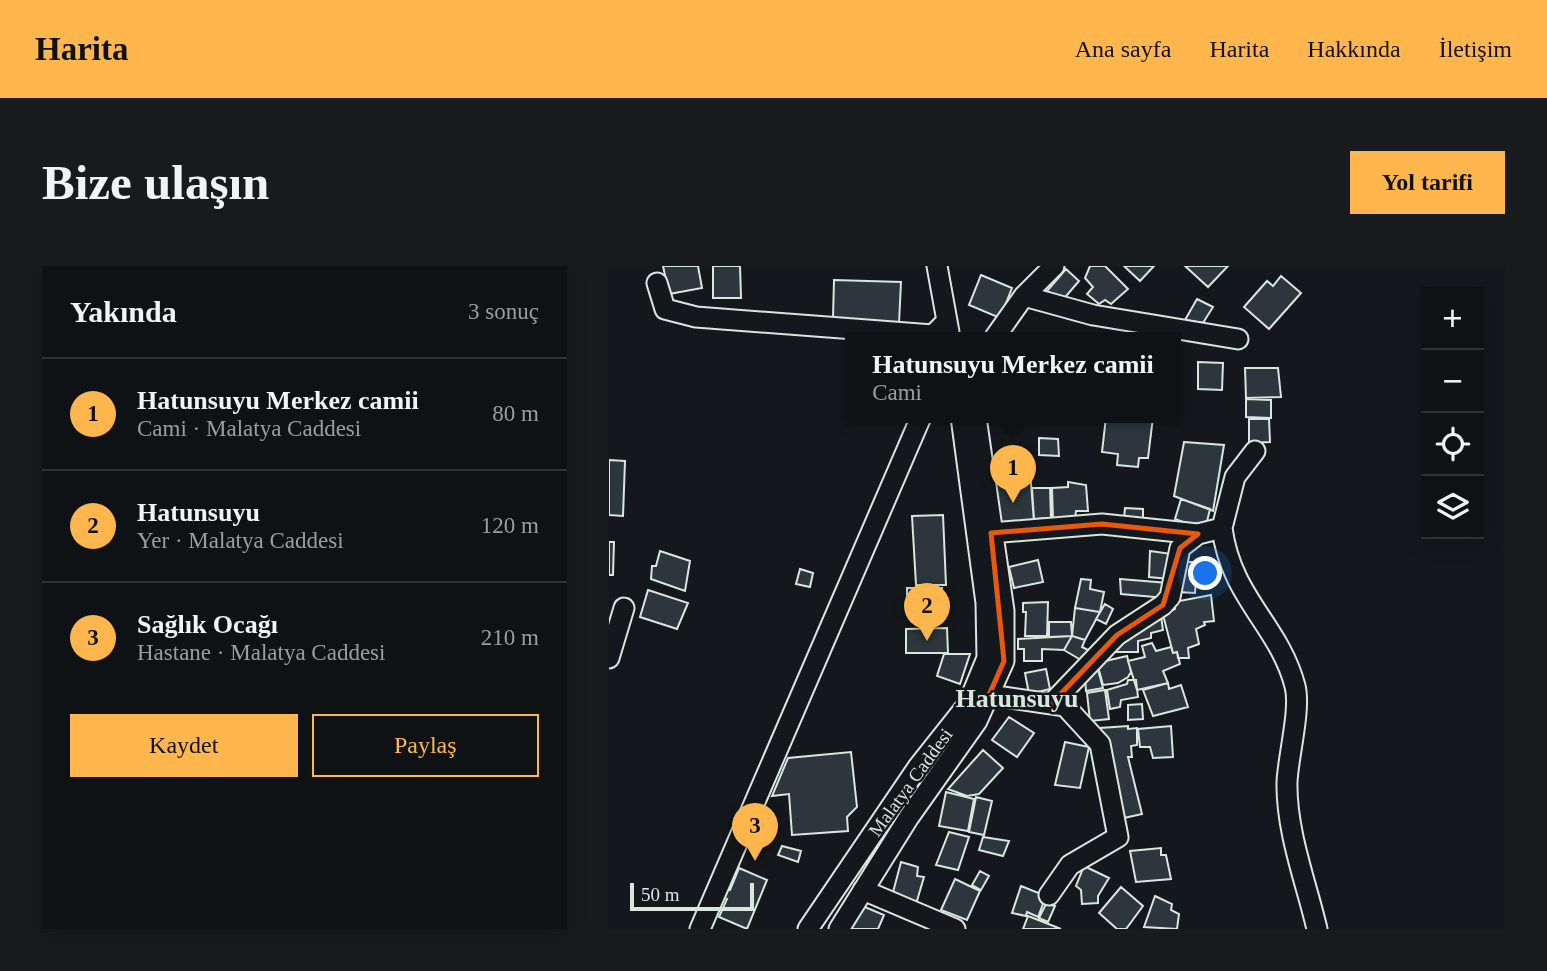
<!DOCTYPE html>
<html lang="tr">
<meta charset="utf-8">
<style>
body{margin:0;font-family:"Times New Roman",serif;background:#181b1e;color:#f1f3f6}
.controls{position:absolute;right:21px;top:21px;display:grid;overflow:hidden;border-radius:0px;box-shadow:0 4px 18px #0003}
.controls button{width:63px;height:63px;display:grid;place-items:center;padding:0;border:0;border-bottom:2px solid #2f3234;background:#0f1215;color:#f1f3f6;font:35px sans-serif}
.scale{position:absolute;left:21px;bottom:18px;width:124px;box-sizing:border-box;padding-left:7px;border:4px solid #d8e6dc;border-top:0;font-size:19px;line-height:24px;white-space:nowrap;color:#d8e6dc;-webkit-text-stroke:5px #14181c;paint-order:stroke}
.you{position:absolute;left:597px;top:308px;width:24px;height:24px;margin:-18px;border:5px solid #fff;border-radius:50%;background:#1a73e8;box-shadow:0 0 0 10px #1a73e833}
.badge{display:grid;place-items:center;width:46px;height:46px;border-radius:50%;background:#ffb74d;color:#111;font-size:23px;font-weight:700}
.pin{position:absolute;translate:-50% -58px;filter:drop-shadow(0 2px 4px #0008)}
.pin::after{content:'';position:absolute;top:37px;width:24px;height:21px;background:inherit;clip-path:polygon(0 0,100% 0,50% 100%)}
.popup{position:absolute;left:236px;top:66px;width:336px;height:91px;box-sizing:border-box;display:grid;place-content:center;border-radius:0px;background:#0f1215;filter:drop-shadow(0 2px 5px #0005);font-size:23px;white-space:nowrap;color:#9b9ea0}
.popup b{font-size:26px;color:#f1f3f6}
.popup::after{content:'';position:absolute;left:50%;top:100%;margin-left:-14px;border:14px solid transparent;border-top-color:#0f1215}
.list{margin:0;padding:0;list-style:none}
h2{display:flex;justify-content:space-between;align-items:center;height:91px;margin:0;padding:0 28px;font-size:30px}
h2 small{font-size:23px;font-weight:400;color:#9b9ea0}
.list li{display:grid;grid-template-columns:46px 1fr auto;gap:21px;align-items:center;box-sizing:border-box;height:112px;padding:0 28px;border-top:2px solid #2f3234}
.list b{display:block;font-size:26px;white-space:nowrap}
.list p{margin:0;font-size:23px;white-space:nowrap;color:#9b9ea0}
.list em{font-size:23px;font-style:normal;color:#9b9ea0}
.actions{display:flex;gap:14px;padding:21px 28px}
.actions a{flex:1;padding:16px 0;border:2px solid #ffb74d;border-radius:0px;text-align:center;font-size:24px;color:#ffb74d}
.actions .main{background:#ffb74d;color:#111}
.icon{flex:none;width:38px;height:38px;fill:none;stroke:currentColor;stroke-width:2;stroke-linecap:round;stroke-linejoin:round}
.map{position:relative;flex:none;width:896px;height:663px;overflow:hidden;border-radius:0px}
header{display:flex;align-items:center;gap:42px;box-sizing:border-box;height:98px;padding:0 35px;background:#ffb74d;color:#111}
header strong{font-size:33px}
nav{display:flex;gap:38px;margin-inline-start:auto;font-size:24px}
.intro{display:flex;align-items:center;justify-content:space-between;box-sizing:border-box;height:168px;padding:0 42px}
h1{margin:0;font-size:49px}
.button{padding:18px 32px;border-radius:0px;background:#ffb74d;color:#111;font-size:24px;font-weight:700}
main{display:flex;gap:42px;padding:0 42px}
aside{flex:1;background:#0f1215;border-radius:0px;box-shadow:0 4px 18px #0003}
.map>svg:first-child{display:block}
.building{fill:#2c363c;stroke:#d8e6dc;stroke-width:2}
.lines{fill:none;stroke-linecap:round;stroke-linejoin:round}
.minor-casing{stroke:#d8e6dc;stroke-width:23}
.minor{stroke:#14181c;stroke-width:19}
.marked{fill:none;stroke:#e8590c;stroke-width:5;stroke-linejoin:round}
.labels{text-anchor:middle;stroke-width:5;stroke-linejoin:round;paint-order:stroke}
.street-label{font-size:19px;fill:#d8e6dc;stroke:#14181c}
.district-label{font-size:26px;font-weight:bold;fill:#d8e6dc;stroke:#14181c}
</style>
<header>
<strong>Harita</strong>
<nav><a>Ana sayfa</a><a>Harita</a><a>Hakkında</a><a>İletişim</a></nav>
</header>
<div class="intro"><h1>Bize ulaşın</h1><a class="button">Yol tarifi</a></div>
<main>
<aside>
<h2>Yakında<small>3 sonuç</small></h2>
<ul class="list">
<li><span class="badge">1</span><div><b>Hatunsuyu Merkez camii</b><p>Cami · Malatya Caddesi</p></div><em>80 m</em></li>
<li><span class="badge">2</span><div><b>Hatunsuyu</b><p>Yer · Malatya Caddesi</p></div><em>120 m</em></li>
<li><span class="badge">3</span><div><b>Sağlık Ocağı</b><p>Hastane · Malatya Caddesi</p></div><em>210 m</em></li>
</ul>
<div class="actions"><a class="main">Kaydet</a><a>Paylaş</a></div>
</aside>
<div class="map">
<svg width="896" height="663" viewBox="0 0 896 663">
<rect width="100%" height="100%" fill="#14181c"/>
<!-- building -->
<path class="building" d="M54 0H89L93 22 60 28Z
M104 0H131L132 32H104Z
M481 0H496L519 23 502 38 496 34 490 38 478 28 484 21 476 12Z
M515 0H545L531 15Z
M576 0H619L599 21Z
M457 3 470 15 452 36 438 25Z
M372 9 403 22 391 52 360 39Z
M672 10 692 27 660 63 635 41 658 15 664 20Z
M225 14 292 16 290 57 224 52Z
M588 33 604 41 594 57 576 54Z
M589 96 614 97 613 124 589 123Z
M636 102H669L672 131 637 132Z
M637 133 662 134V152L637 151Z
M497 151H544L539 192H530L529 201 508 199 509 188 493 186Z
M640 153H660L661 176 640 177Z
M430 172 449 173 450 190 430 189Z
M575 176 615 179 604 245 565 230Z
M0 194 16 195 14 250 0 249Z
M421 204 425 256 386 258 384 207Z
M459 216 477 219 479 245H467L466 252 444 253 443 222 459 221Z
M423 222H441L442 252 425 253Z
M572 233 601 243 596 264 566 253Z
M516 242 534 243V254L515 253Z
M334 249 337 319H307L303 250Z
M0 276H5L4 309H0Z
M51 285 81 295 76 325 42 313 43 300H47Z
M541 285 563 288 560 313 540 311Z
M429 294 434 316 405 322 400 301Z
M570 296H588L586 327 569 326Z
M191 303 204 307 201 321 187 318Z
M472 313 482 314 481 323 495 326 491 346 466 342Z
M511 313 559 317 557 332 512 328Z
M298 322H333L332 348H298Z
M39 324 79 337 68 363 31 351Z
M602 329 605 355 595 356 596 359 587 363 590 378 579 382 580 392H569L568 386 564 387 554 349 566 343 565 336Z
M439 336 438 370H416L417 346H414V337Z
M496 338 504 343 497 358 487 353Z
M466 342 491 346 476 374 463 370Z
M552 350 554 364 542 367V372L529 375V386H507L508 375Z
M440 356H462L463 370 440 371Z
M338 362 339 387H297V363Z
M463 370 476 374 473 381 485 387 477 397 455 384Z
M463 370 455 384 433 383V395H415V383H409V373Z
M543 377 547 385 562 381 564 387 568 386 571 398 554 405 559 417 528 424 519 395 536 391 533 380Z
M335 388H361L351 418 328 410Z
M518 390 522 406 519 411 509 417 494 419 488 397Z
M488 400 494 422 477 425 476 412Z
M437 403 441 423 420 428 416 407Z
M519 414H527L529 431 512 434 511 441 501 443 498 424 518 418Z
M559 417 560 423 572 419 579 441 544 450 534 424Z
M496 424 500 453 481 455 478 427Z
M533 438 534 453 519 454V439Z
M400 451 425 467 408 491 383 474Z
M519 460V463L528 462V479L522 480 523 491H519L533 548 515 552 491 462Z
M562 460 564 491 544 492 541 481H531L529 463Z
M456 476 480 481 471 522 446 519Z
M374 484 394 502 370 528 358 530 339 523Z
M242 486 248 541 238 551 239 565 183 569 180 528 163 530 179 492Z
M337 526 365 533 359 565 330 560Z
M367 531 383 535 375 569 360 566Z
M340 566 360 571 349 604 327 599Z
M374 571 400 575 394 590 370 584Z
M173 580 192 585 189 596 169 589Z
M552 582V589H557L562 613 527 616 521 585Z
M292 596 309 601 308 610 315 611 307 638 283 630Z
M475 600 500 612 489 630V637L473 638 472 624 467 620Z
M130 602 158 614 138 663 110 651 118 633 113 631 117 623 121 624Z
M371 605 380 610 372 624 363 619Z
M346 613 371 625 358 654 332 644Z
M412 620 437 630 429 651 418 646 417 650 403 647Z
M512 621 534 640 517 663H508L490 647Z
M546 630 563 638 562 644 570 648 568 663 535 661Z
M437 638 446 640 439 656 430 652Z
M251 639 275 649 269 663H240Z
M419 650 452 663H414Z"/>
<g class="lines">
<defs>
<path id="minor" d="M328 0 340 66
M48 17 56 43 87 51 324 69 338 55
M415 30 484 49 629 73
M386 71 415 30 445 0
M613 262C622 332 670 359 686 420 692 443 679 491 678 516 677 565 697 616 708 663
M382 267 493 258 589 268 613 262 626 211 646 185
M0 392 15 342
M380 429 456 440 491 478 509 571 461 599 440 629
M442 438 508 369 554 339 561 331 571 282 589 268
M254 624 346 663
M91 663 312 151
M199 663 309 501 359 438 378 392 377 337 352 151
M230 663 300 551 368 455 395 395V345L367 151"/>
</defs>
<!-- minor casing -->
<use href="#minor" class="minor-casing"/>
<!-- minor -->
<use href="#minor" class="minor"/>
</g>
<!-- marked area -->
<path class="marked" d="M493 258 589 268 571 282 554 339 508 369 442 438 380 429 395 395 382 267Z"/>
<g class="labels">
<!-- street labels -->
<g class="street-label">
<text transform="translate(301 516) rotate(-54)" y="7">Malatya Caddesi</text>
</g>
<!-- district labels -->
<g class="district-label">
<text x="408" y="441">Hatunsuyu</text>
</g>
</g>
</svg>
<div class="controls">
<button>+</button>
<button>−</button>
<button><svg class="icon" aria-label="locate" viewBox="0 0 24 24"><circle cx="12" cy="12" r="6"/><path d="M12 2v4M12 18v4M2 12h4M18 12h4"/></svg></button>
<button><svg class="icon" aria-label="layers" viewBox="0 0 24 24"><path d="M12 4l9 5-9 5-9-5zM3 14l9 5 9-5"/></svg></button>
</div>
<div class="scale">50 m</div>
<div class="you"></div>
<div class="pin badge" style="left:404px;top:237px">1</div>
<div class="popup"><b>Hatunsuyu Merkez camii</b>Cami</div>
<div class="pin badge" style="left:318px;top:375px">2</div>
<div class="pin badge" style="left:146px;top:595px">3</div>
</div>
</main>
